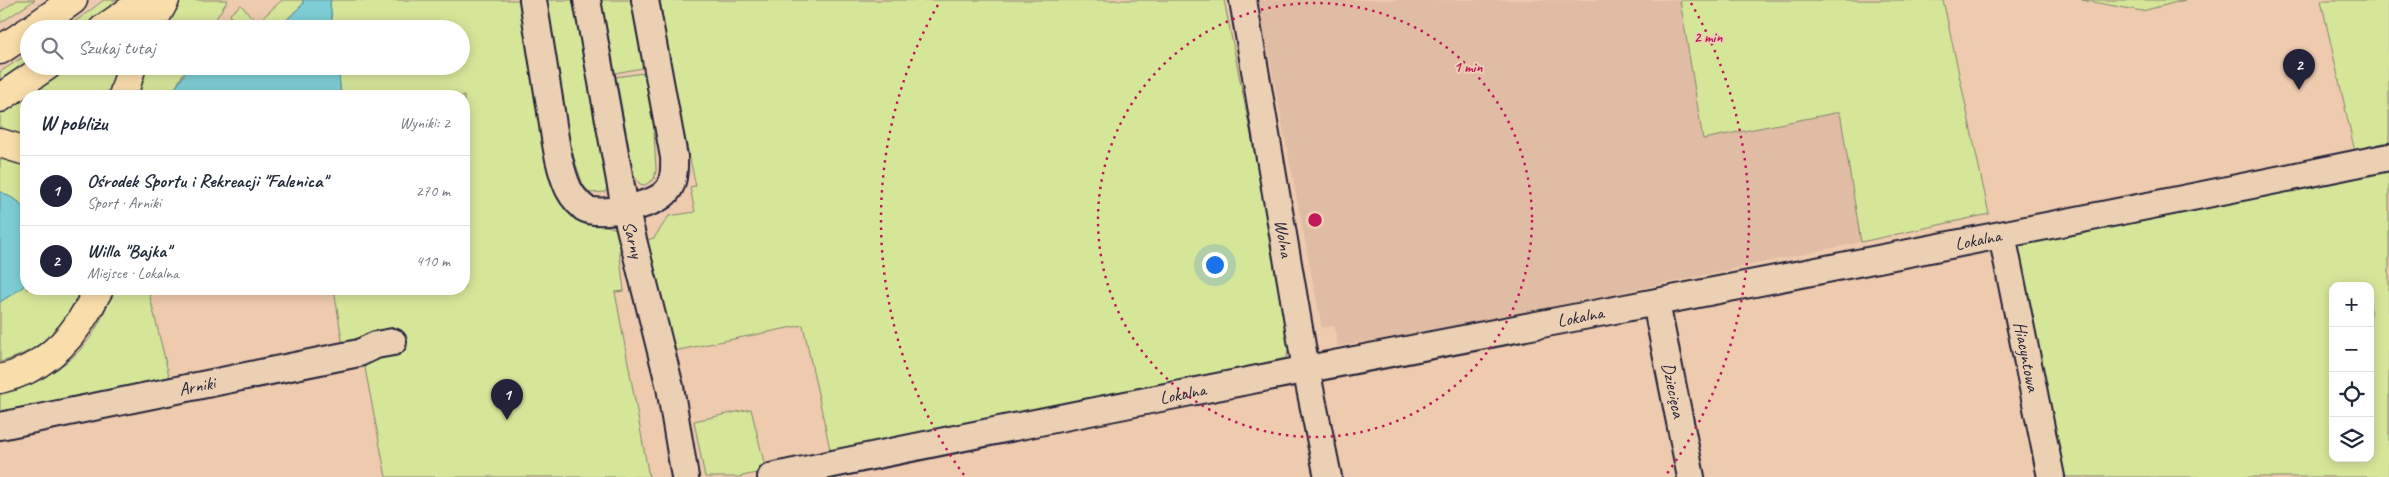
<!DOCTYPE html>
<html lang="pl">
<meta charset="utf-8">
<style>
body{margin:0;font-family:Caveat,sans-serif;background:#f6f6f7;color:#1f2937}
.controls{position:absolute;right:15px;bottom:15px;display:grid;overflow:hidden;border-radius:10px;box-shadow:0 2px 12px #0003}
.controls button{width:45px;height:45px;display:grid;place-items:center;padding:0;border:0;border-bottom:1px solid #e0e1e3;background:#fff;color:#1f2937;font:25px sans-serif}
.you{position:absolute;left:1214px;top:264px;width:18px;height:18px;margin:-12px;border:4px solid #fff;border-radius:50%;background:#1a73e8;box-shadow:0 0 0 8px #1a73e833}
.badge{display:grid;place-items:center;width:32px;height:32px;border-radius:50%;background:#22223b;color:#fff;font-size:16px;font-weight:700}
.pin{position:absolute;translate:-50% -41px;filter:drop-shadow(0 1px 2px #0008)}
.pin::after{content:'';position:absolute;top:26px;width:18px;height:15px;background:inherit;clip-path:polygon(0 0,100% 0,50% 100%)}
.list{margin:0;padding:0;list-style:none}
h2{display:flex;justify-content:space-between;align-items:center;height:65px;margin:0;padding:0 20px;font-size:21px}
h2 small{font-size:16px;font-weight:400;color:#747a83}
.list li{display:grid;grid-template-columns:32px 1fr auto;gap:15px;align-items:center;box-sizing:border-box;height:70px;padding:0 20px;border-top:1px solid #e0e1e3}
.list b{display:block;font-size:19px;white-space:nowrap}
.list p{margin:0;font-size:16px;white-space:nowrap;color:#747a83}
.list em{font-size:16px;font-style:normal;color:#747a83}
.icon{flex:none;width:28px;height:28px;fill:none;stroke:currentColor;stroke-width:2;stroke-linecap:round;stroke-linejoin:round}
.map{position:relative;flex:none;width:2389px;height:477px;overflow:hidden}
.search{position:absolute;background:#fff;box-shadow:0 2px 12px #0003;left:20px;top:20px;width:450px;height:55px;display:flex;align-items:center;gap:12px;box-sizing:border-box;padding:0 18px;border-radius:28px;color:#747a83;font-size:19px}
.panel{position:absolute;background:#fff;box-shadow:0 2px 12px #0003;left:20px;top:90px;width:450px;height:205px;border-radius:20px}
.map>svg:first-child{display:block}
.built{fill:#e1bca4}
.green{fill:#d6e699;stroke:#7c846a;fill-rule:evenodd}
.water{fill:#7dced4;stroke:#598997}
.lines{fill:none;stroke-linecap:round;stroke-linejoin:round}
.minor-casing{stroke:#22223b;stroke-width:30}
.major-casing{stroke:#22223b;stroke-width:31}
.highway-casing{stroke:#22223b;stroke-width:31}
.minor{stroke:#ecd0b3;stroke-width:26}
.major{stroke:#f9deab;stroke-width:28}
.highway{stroke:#f9deab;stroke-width:28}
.ring{fill:none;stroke:#c2185b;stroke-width:2.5;stroke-dasharray:2.5 5}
.labels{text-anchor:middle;stroke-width:4;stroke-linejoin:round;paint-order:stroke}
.street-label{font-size:18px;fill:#22223b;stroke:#ecd0b3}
.centre{fill:#c2185b;stroke:#ecd0b3;stroke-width:2.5}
.ring-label{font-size:15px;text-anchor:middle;font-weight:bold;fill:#c2185b;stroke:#ecd0b3;stroke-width:4;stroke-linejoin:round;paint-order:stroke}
</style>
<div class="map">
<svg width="2389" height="477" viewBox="0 0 2389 477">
<rect width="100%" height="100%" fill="#eecaae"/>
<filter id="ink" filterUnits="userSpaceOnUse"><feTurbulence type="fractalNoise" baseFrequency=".02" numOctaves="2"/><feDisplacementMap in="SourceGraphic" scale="10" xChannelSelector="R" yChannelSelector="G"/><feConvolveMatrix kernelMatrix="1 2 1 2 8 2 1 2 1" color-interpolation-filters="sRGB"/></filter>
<g filter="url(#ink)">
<!-- built -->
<path class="built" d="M1258 0H1680L1703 139 1840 112 1861 242 1459 327 1338 346 1334 326 1322 328Z"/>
<!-- green -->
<path class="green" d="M17 0H35L0 23V12Z
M104 0H124L84 29H65Z
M180 0H228L209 29H160Z
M282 0H303V4L277 29H234L230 14 241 5 257 23Z
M331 0H527L557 193C565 211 576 222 596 225 605 226 612 226 619 231L624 249 619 250 624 291 615 292 649 477H386L364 363 343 346 334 289H464V96H341L338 66H461V29H333L330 3Z
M544 0H575L610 185 605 192 590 193 583 185 562 123Z
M601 0H635L633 7 643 63 642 68 615 73Z
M660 0H1224L1292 340 1286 358 832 458 803 325 669 352 646 240 654 238 669 216 695 212 690 187 696 186 673 84Z
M1680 0H1943L1989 214 1861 242 1840 112 1703 139Z
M2082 0H2185L2142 11Z
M2321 0H2389V144L2355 152Z
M29 53V66L0 86V72Z
M58 66H122L116 96H26V142L0 134V105Z
M143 66H187L176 87 173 96H135Z
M643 73 646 74 653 114 656 170 654 179 645 185 640 184 634 176 616 77Z
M0 155 26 162V213L19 202 0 191Z
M2389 171V477H2061L2018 243ZM2333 286H2370V458H2333Z
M26 282V289H80C67 325 38 353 0 362V302L22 288Z
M113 289H148L170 380 57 401 0 419V393C62 374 93 352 113 289Z
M751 409 766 471 738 477H705L694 421Z"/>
<!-- water -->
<path class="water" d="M303 0H331L330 4 333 29H277L303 4Z
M190 66H338L341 96H173L176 87Z
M0 191 19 202 26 213V282L22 288 0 302Z"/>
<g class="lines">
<defs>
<g id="minor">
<path d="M533 0C539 35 544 70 550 105 554 131 557 159 566 183 569 192 577 202 584 208 596 216 633 208 647 203 672 195 675 182 674 157L645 0"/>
<path id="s1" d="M587 0 625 208 670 387 685 477"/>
<path id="s2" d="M1243 0 1306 369 1328 477"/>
<path id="s3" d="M2002 235 2051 477"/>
<path id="s4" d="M1656 303 1691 477"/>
<path id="s5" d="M0 426 359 353 376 345 393 342"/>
<path id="s6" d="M771 477C1309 364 1851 269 2389 157"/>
</g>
<path id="major" d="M0 143 26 151
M0 379C40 370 68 345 88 309 91 303 96 296 98 289"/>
<path id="highway" d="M32 29 73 0
M103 29 145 0
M149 29 165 0
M0 50 29 31
M123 96 132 66
M0 98 47 66
M98 291 99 289"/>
</defs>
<!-- minor casing -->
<use href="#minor" class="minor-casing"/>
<!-- major casing -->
<use href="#major" class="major-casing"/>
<!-- highway casing -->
<use href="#highway" class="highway-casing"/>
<!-- minor -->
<use href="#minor" class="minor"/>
<!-- major -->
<use href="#major" class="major"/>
<!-- highway -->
<use href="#highway" class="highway"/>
</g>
</g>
<!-- distance rings -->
<g class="ring">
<circle cx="1315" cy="220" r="217"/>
<path d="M964 475A434 434 0 0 1 939 3M1691 3A434 434 0 0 1 1666 475"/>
</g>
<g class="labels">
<!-- street labels -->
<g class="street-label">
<text dy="6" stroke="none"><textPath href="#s1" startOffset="244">Sarny</textPath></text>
<text dy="6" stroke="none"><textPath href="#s2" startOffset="242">Wolna</textPath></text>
<text dy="6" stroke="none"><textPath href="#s6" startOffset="1230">Lokalna</textPath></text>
<text dy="6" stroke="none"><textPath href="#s6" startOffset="825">Lokalna</textPath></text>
<text dy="6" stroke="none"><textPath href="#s3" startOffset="124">Hiacyntowa</textPath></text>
<text dy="6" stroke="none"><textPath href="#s5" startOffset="201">Arniki</textPath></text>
<text dy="6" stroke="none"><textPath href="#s4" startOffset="89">Dziecięca</textPath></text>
<text dy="6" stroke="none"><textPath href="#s6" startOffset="420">Lokalna</textPath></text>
</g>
</g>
<circle cx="1315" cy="220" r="8" class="centre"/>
<g class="ring-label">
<text x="1708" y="42">2 min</text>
<text x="1468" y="72">1 min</text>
</g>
</svg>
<div class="controls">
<button>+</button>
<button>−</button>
<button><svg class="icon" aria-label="locate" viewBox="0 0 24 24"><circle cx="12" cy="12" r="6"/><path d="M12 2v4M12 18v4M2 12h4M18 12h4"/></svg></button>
<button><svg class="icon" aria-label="layers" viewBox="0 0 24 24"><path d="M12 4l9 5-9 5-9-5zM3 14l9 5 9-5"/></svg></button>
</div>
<div class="you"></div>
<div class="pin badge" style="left:507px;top:420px">1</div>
<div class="pin badge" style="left:2299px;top:90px">2</div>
<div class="search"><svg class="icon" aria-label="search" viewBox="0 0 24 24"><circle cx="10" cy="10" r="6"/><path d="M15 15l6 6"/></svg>Szukaj tutaj</div>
<section class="panel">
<h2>W pobliżu<small>Wyniki: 2</small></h2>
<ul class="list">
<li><span class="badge">1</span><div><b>Ośrodek Sportu i Rekreacji &quot;Falenica&quot;</b><p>Sport · Arniki</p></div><em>270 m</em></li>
<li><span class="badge">2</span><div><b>Willa &quot;Bajka&quot;</b><p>Miejsce · Lokalna</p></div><em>410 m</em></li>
</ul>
</section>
</div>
